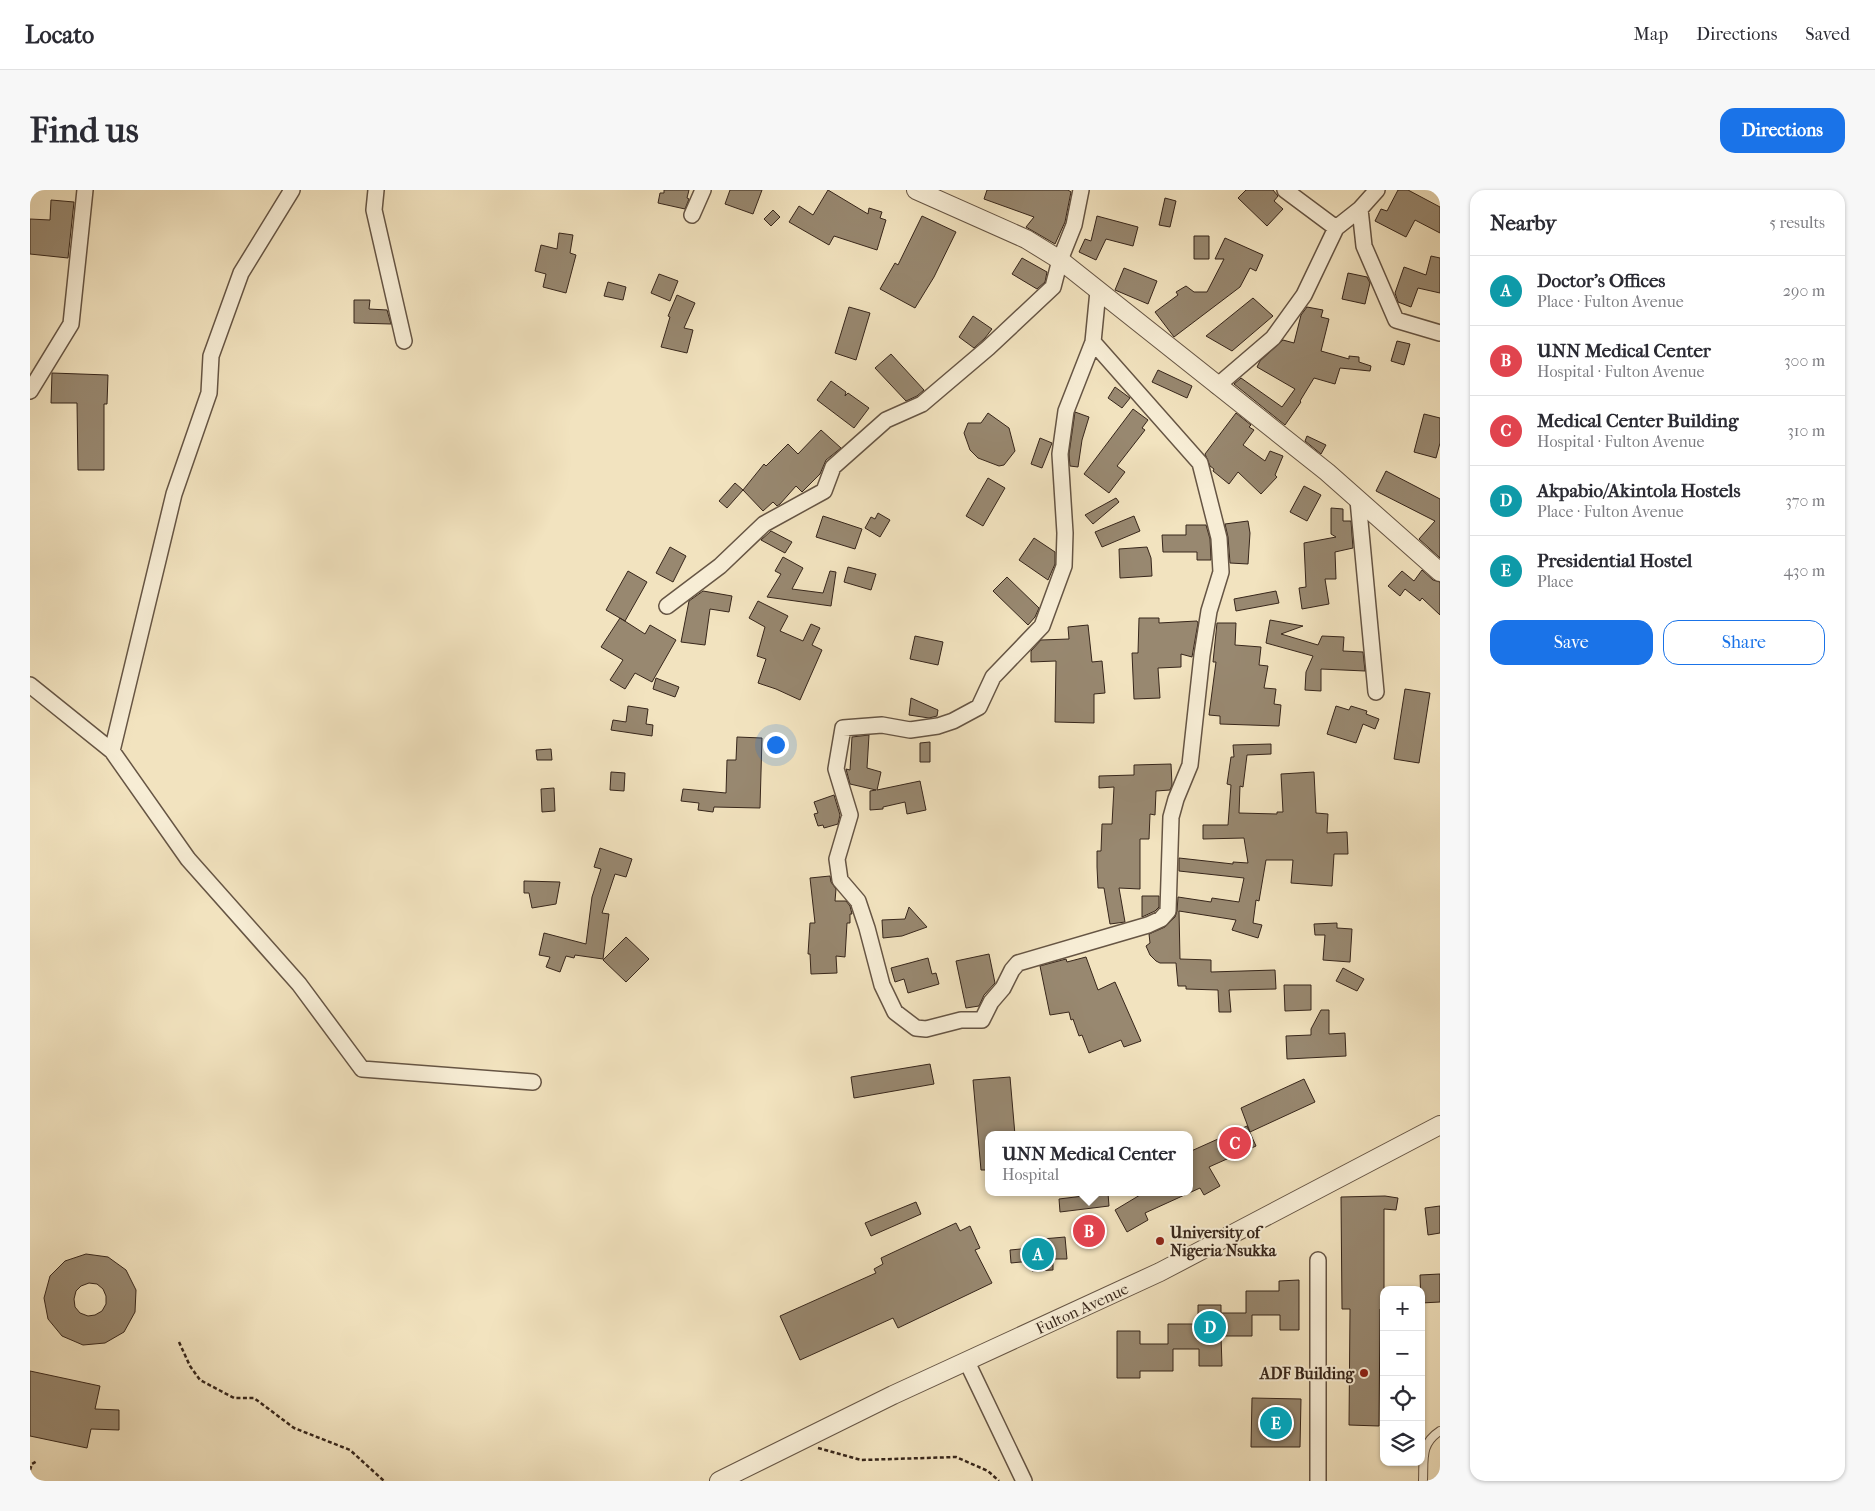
<!DOCTYPE html>
<meta charset="utf-8">
<style>
body{margin:0;font-family:"IM FELL French Canon",serif;background:#f7f7f7;color:#2b2b33}
.controls{position:absolute;right:15px;bottom:15px;display:grid;overflow:hidden;border-radius:10px;box-shadow:0 1px 4px #0004}
.controls button{width:45px;height:45px;display:grid;place-items:center;padding:0;border:0;border-bottom:1px solid #e1e1e2;background:#fff;color:#2b2b33;font:25px sans-serif}
.you{position:absolute;left:745px;top:554px;width:18px;height:18px;margin:-12px;border:4px solid #fff;border-radius:50%;background:#1a73e8;box-shadow:0 0 0 8px #1a73e833}
.badge{display:grid;place-items:center;width:32px;height:32px;border-radius:50%;background:#1a73e8;color:#fff;font-size:16px;font-weight:700}
.pin{position:absolute;translate:-50% -50%;border:2px solid #fff;box-shadow:0 1px 5px #0006}
.popup{position:absolute;left:955px;top:941px;width:208px;height:65px;box-sizing:border-box;display:grid;place-content:center;border-radius:10px;background:#fff;filter:drop-shadow(0 1px 4px #0005);font-size:16px;white-space:nowrap;color:#7c7c81}
.popup b{font-size:19px;color:#2b2b33}
.popup::after{content:'';position:absolute;left:50%;top:100%;margin-left:-10px;border:10px solid transparent;border-top-color:#fff}
.list{margin:0;padding:0;list-style:none}
h2{display:flex;justify-content:space-between;align-items:center;height:65px;margin:0;padding:0 20px;font-size:21px}
h2 small{font-size:16px;font-weight:400;color:#7c7c81}
.list li{display:grid;grid-template-columns:32px 1fr auto;gap:15px;align-items:center;box-sizing:border-box;height:70px;padding:0 20px;border-top:1px solid #e1e1e2}
.list b{display:block;font-size:19px;white-space:nowrap}
.list p{margin:0;font-size:16px;white-space:nowrap;color:#7c7c81}
.list em{font-size:16px;font-style:normal;color:#7c7c81}
.actions{display:flex;gap:10px;padding:15px 20px}
.actions a{flex:1;padding:11px 0;border:1px solid #1a73e8;border-radius:15px;text-align:center;font-size:18px;color:#1a73e8}
.actions .main{background:#1a73e8;color:#fff}
.icon{flex:none;width:28px;height:28px;fill:none;stroke:currentColor;stroke-width:2;stroke-linecap:round;stroke-linejoin:round}
.map{position:relative;flex:none;width:1410px;height:1291px;overflow:hidden;border-radius:15px}
header{display:flex;align-items:center;gap:30px;box-sizing:border-box;height:70px;padding:0 25px;background:#fff;border-bottom:1px solid #e1e1e2}
header strong{font-size:24px}
nav{display:flex;gap:28px;margin-inline-start:auto;font-size:18px}
.intro{display:flex;align-items:center;justify-content:space-between;box-sizing:border-box;height:120px;padding:0 30px}
h1{margin:0;font-size:35px}
.button{padding:12px 22px;border-radius:15px;background:#1a73e8;color:#fff;font-size:18px;font-weight:700}
main{display:flex;gap:30px;padding:0 30px}
aside{flex:1;background:#fff;border-radius:15px;box-shadow:0 1px 4px #0004}
.map>svg:first-child{display:block}
.building{fill:#988870;stroke:#37261b;fill-rule:evenodd}
.lines{fill:none;stroke-linecap:round;stroke-linejoin:round}
.service-casing{stroke:#654;stroke-width:10}
.minor-casing{stroke:#654;stroke-width:18}
.tertiary-casing{stroke:#654;stroke-width:20}
.path{stroke:#37261b;stroke-width:2.5;stroke-dasharray:4 2.5;stroke-linecap:butt}
.service{stroke:#f7edd5;stroke-width:8}
.minor{stroke:#f7edd5;stroke-width:15}
.tertiary{stroke:#f7edd5;stroke-width:18}
.poi-dot{fill:#8f2418;stroke:#f7edd5;stroke-width:2}
.labels{text-anchor:middle;stroke-width:4;stroke-linejoin:round;paint-order:stroke}
.poi-label{font-size:16px;font-weight:bold;fill:#37261b;stroke:#f7edd5;text-anchor:start}
.street-label{font-size:16px;fill:#37261b;stroke:#f7edd5}
</style>
<header>
<strong>Locato</strong>
<nav><a>Map</a><a>Directions</a><a>Saved</a></nav>
</header>
<div class="intro"><h1>Find us</h1><a class="button">Directions</a></div>
<main>
<div class="map">
<svg width="1410" height="1291" viewBox="0 0 1410 1291">
<rect width="100%" height="100%" fill="#f2e3bf"/>
<filter id="stains"><feTurbulence type="fractalNoise" baseFrequency=".004" numOctaves="4"/><feColorMatrix values="0 0 0 0 .2 0 0 0 0 .09 0 0 0 0 .02 0 0 0 .5 -.17"/></filter>
<radialGradient id="worn" r=".72"><stop offset=".6" stop-color="#630" stop-opacity="0"/><stop offset="1" stop-color="#630" stop-opacity=".3"/></radialGradient>
<!-- building -->
<path class="building" d="M634 0H659L657 8 659 9 655 19 628 13 630 3H634Z
M700 0H732L723 24 695 14Z
M798 0 838 24 839 18 852 22 850 28 856 30 847 60 804 46 799 55 759 32 769 16 783 25Z
M957 0H1038L1041 2 1035 32 1025 54 996 37 1004 27 954 9Z
M1216 0H1243L1248 6 1244 11 1253 19 1237 36 1208 8Z
M1368 0H1378L1410 17V43L1385 30 1376 47 1345 31 1351 19 1357 21Z
M1135 8 1146 11 1140 37 1129 35Z
M21 10 44 12 38 68 0 64V29L20 30Z
M743 20 750 27 741 36 734 29Z
M892 26 926 42 904 87 885 118 850 99 865 73 868 75Z
M1067 26 1108 37 1103 56 1076 49 1066 70 1049 62 1055 49 1061 51Z
M529 43 543 45 540 63 546 65 536 103 513 97 516 84 505 81 511 55 527 59Z
M1164 46H1179V69H1164Z
M1195 48 1233 65 1226 81 1220 78 1210 97 1144 147 1125 122 1148 105 1146 102 1156 96 1164 102H1177L1194 69H1185Z
M1401 66 1410 68V103L1388 98 1381 117 1368 112 1365 103 1374 77 1396 85Z
M992 68 1017 82 1015 92 1007 99 982 84Z
M1094 78 1127 91 1118 114 1085 100Z
M1318 83 1337 87 1340 93 1335 114 1312 109Z
M629 84 648 91 640 111 621 103Z
M578 92 596 97 593 110 574 106Z
M647 105 665 113 654 138 663 140 657 163 631 157 640 127 638 126Z
M1223 108 1243 126 1202 161 1176 146Z
M324 110H340L339 119 357 120 361 134 324 133Z
M819 117 840 123 826 170 805 163Z
M1277 117 1293 120 1291 127 1299 129 1291 161 1319 169V166L1329 167V172L1341 176 1340 181 1310 178 1305 194 1284 188 1270 211 1271 212 1255 235 1204 194 1211 188 1252 217 1265 199 1227 177 1230 171 1253 150 1264 153 1271 125Z
M943 126 962 139 955 148 944 158 929 147Z
M1367 151 1380 154 1374 175 1361 171Z
M861 164 894 200 887 206 876 211 845 178Z
M1128 180 1162 196 1157 208 1122 192Z
M22 183 78 185 77 214H74V280H48L47 213H21Z
M801 191 816 202 815 206 818 203 839 218 824 238 787 210Z
M1085 197 1100 208 1092 218 1078 208Z
M1103 219 1118 230 1112 238 1115 240 1087 276 1095 282 1079 303 1054 284Z
M1045 222 1059 227 1052 250 1048 277 1040 276 1039 264Z
M958 223 979 238 985 261 974 275 969 276 948 268 940 260 934 243 938 233H951Z
M1206 223 1221 235 1219 237 1224 240 1213 255 1235 271 1240 261 1253 266 1245 285 1247 287 1231 304 1208 282 1199 294 1183 281 1184 279 1180 276 1175 264Z
M1394 224 1410 228V253L1406 268 1384 262Z
M791 240 811 258 796 270 790 284 772 302 766 296 750 314 747 316 743 312 733 321 713 300 697 318 689 311 705 293 713 300 734 274 736 276 758 254 768 264Z
M1277 246 1296 255 1291 264 1275 251Z
M1010 248 1022 253 1012 278 1001 274Z
M1356 281 1410 309V368L1389 349 1405 331 1346 301Z
M958 288 975 298 953 336 936 326Z
M1274 296 1291 305 1277 331 1260 322Z
M1086 308 1089 312 1063 334 1055 325Z
M1301 318 1313 319V331H1321L1323 358 1305 362 1306 389H1295L1299 414 1272 419 1269 398 1276 397 1274 353 1306 347 1301 344Z
M848 323 860 330 850 347 835 338 841 327 845 329Z
M793 326 832 339 825 359 786 347Z
M1104 326 1110 341 1072 357 1065 342Z
M1218 331 1220 343 1218 374 1200 373 1198 347 1195 334Z
M1156 335H1176L1180 349 1181 370H1167V362H1133L1132 345H1156Z
M741 341 762 352 755 363 731 350Z
M1004 348 1025 362V374L1018 390 989 370Z
M640 357 656 366 643 392 626 383Z
M1117 357 1121 368 1122 386 1090 388 1089 359Z
M753 367 773 378 762 399 793 403 800 381 806 382 801 416 737 407 751 384 745 381Z
M818 377 846 384 841 400 814 392Z
M1392 380 1403 390 1410 392V425L1392 408 1390 411 1375 399 1370 406 1358 396 1372 381 1384 391Z
M598 381 617 392 595 431 576 420Z
M977 387 1009 418 1005 427 998 435 963 401Z
M673 401 702 406 699 422 680 419 675 455 651 452 659 411Z
M1246 401 1249 413 1206 421 1204 409Z
M728 411 758 426 750 441 773 451 781 434 790 438 782 455 792 460 770 510 746 499 728 493 736 469 727 466 735 437 719 428Z
M590 428 615 444 620 435 646 450 622 492 605 483 595 499 580 490 593 470 571 457Z
M1109 428H1129V433L1167 431 1168 433 1162 467 1151 464V477L1128 478 1130 508 1104 509 1102 463H1108Z
M1240 430 1273 436 1251 444 1288 455 1292 446 1314 447 1313 461 1333 462 1335 481 1291 479V501L1275 500 1276 482 1283 466 1236 453Z
M1187 433H1206L1205 455 1231 457 1229 475 1238 476 1234 498 1246 499 1244 514 1251 515 1249 536 1190 534V526L1179 525 1186 472H1183Z
M1058 435 1062 472 1072 471 1075 503 1064 504V533L1025 532 1026 471 1001 472V461L1011 450 1039 449 1038 437Z
M885 446 913 452 908 475 880 469Z
M626 488 649 497 645 507 623 499Z
M1375 499 1400 503 1389 573 1364 569Z
M881 508 908 520 907 526 899 528 879 525Z
M598 516 618 519 616 534 623 535 622 546 581 540 583 530 596 532Z
M1306 516 1319 520 1321 516 1337 521 1336 524 1349 529 1345 539 1333 534 1326 553 1297 544Z
M839 545 837 578 851 582 847 600 890 591 896 620 877 624 875 612 853 617V619L840 620V601L846 600 820 594 816 579 820 580 822 547Z
M707 547 732 548 730 618 684 617 683 622 668 620 669 613 651 611 653 599 696 603 697 570H706Z
M900 552V572H890V553Z
M1241 554V564L1217 565 1213 597 1210 596 1209 623 1247 624V622H1253L1251 584 1284 582 1286 623 1298 624 1297 643 1317 642 1318 664H1304L1302 696 1261 693 1263 670H1236L1229 711 1226 710 1223 733 1232 735 1228 748 1202 740 1206 730 1149 721 1150 769 1181 770V782L1245 780 1246 799 1199 800 1201 822H1189L1188 800 1156 799V796H1148L1146 773H1130L1126 771 1120 765 1116 756 1120 753 1119 744 1135 737 1145 727 1147 721 1148 707 1181 712 1182 708 1209 712 1214 688 1149 681V668L1203 674V672L1218 673 1214 648 1173 649V635H1198L1201 595 1197 594 1201 567H1204L1203 555Z
M521 559 522 570H507L506 560Z
M1141 574 1142 595 1140 600 1126 601 1125 625 1120 624 1119 649H1110V699L1089 698 1095 732 1080 734 1074 698H1068L1067 677V661H1071L1072 634H1082L1084 597 1069 598V586L1104 585V575Z
M581 582 595 583 594 601 580 600Z
M524 598 525 621 512 622 511 599Z
M804 605 810 625 808 634 794 638 793 635 788 636 784 624 788 623 784 612Z
M570 658 602 669 596 687 585 684 572 723 579 724 573 769 545 765 544 768 536 766 530 782 516 777 520 767 509 765 514 743 556 754 562 707 571 679 564 677Z
M800 686 801 692 806 699 805 711H816L820 716 822 724H820V733H817L815 767 806 766 807 783 781 784 780 764H778L780 733H785L780 688Z
M494 691 530 692 526 714 502 718 499 703H494Z
M1112 706H1129V717L1125 721 1112 727Z
M879 717 897 737 872 746 853 748 852 730 875 729Z
M1307 733V738L1322 739 1320 772 1293 770 1295 745H1285L1284 734Z
M596 747 619 769 596 792 573 770Z
M959 764 965 793 954 805 949 816 936 818 926 771Z
M1056 767 1068 800 1085 792 1111 851 1094 857 1091 850 1059 863 1052 845 1049 846 1043 829 1041 830 1039 822 1020 825 1010 776 1036 769 1037 772Z
M898 768 902 784 906 783 909 794 878 803 874 789 865 792 861 778Z
M1313 778 1334 789 1327 801 1306 791Z
M1254 795H1281V820L1255 821Z
M1291 820H1299V844L1315 843 1316 866 1257 869 1256 846 1281 845V839Z
M900 874 904 894 824 908 821 887Z
M980 887 985 945H959V980H951L943 890Z
M1274 889 1285 912 1220 942 1211 918Z
M1217 936 1226 956 1179 977 1190 996 1174 1005 1170 998 1115 1023 1118 1030 1097 1042 1085 1020 1115 1002H1159V962Z
M1078 1003 1079 1016 1030 1022 1029 1009Z
M1355 1006 1368 1008 1366 1020 1354 1019V1119H1350L1349 1236 1319 1235 1320 1119H1312L1311 1007Z
M886 1012 891 1024 841 1046 835 1033Z
M1410 1016V1043L1398 1045 1395 1018Z
M926 1033 930 1041 940 1036 950 1058 945 1060 962 1093 868 1138 863 1128 770 1170 750 1126 846 1083 844 1079 853 1074 851 1068Z
M1035 1047 1037 1069H1023V1080L1002 1081 1001 1071 981 1073 980 1060 1002 1058 1001 1050Z
M56 1064 78 1067 96 1080 106 1100 105 1122 94 1142 75 1153 53 1155 32 1146 18 1129 14 1108 20 1086 35 1071ZM59 1093 67 1094 73 1099 76 1106V1114L72 1121 65 1125 58 1126 50 1123 45 1117 44 1109 46 1101 51 1096Z
M1410 1084V1112L1391 1113 1390 1085Z
M1269 1090V1140H1250V1125H1222V1146H1191L1192 1176H1169V1159H1143V1181H1110V1188H1087V1141H1110V1154H1138V1134H1168V1115H1191V1123H1216V1101H1249V1091Z
M0 1181 70 1196 65 1219 89 1220V1240L61 1239 57 1258 0 1246Z
M1222 1208 1271 1209 1270 1257H1221Z"/>
<g class="lines">
<defs>
<path id="service" d="M1393 1291C1394 1269 1390 1254 1410 1241"/>
<path id="minor" d="M346 0 344 20 374 151
M1255 0 1306 38
M1330 19 1334 56 1366 130 1410 143
M662 25 673 0
M1063 152 1170 273 1189 348 1191 382 1179 421 1172 465 1160 575 1146 609 1141 627 1138 721 1131 729 1118 735 988 773 982 780 973 798 961 812 952 830H931L896 839 886 838 865 822 852 795 837 738 828 711 810 690 807 669 820 625 806 579 813 538 852 535 880 540 908 536 923 531 949 517 963 487 1012 436 1034 376 1035 343 1030 264 1036 221 1063 152 1068 101
M1187 196 1243 148 1274 105 1306 38 1330 19 1347 0
M0 201 41 134 55 0
M1328 310 1346 502
M637 416 690 376 734 334 794 301 803 277 856 230 892 214 958 158 1023 97 1030 70 1044 35 1051 0
M0 495 82 561 158 669 269 794 332 879 503 892
M82 561 144 304 179 203 181 166 211 83 262 0
M937 1172 994 1291
M1288 1291V1070"/>
<g id="tertiary">
<path d="M886 0 996 49 1030 70 1297 282 1410 382"/>
<path id="s1" d="M689 1291 863 1205 1130 1082 1410 935"/>
</g>
</defs>
<!-- service casing -->
<use href="#service" class="service-casing"/>
<!-- minor casing -->
<use href="#minor" class="minor-casing"/>
<!-- tertiary casing -->
<use href="#tertiary" class="tertiary-casing"/>
<!-- path -->
<path class="path" d="M149 1152 160 1176 170 1190 204 1208H224L264 1238 320 1260 354 1291
M788 1258 831 1270 926 1267 958 1281 969 1291
M0 1280 2 1274 7 1271"/>
<!-- service -->
<use href="#service" class="service"/>
<!-- minor -->
<use href="#minor" class="minor"/>
<!-- tertiary -->
<use href="#tertiary" class="tertiary"/>
</g>
<!-- markers -->
<g class="poi-dot">
<circle cx="1130" cy="1051" r="5"/>
<circle cx="1334" cy="1183" r="5"/>
</g>
<g class="labels">
<!-- poi labels -->
<g class="poi-label">
<text x="1140" y="1048">University of<tspan x="1140" dy="18">Nigeria Nsukka</tspan></text>
<text x="1324" y="1189" text-anchor="end">ADF Building</text>
</g>
<!-- street labels -->
<g class="street-label">
<text dy="6" stroke="none"><textPath href="#s1" startOffset="402">Fulton Avenue</textPath></text>
</g>
</g>
<rect width="100%" height="100%" filter="url(#stains)"/>
<rect width="100%" height="100%" fill="url(#worn)"/>
</svg>
<div class="controls">
<button>+</button>
<button>−</button>
<button><svg class="icon" aria-label="locate" viewBox="0 0 24 24"><circle cx="12" cy="12" r="6"/><path d="M12 2v4M12 18v4M2 12h4M18 12h4"/></svg></button>
<button><svg class="icon" aria-label="layers" viewBox="0 0 24 24"><path d="M12 4l9 5-9 5-9-5zM3 14l9 5 9-5"/></svg></button>
</div>
<div class="you"></div>
<div class="pin badge" style="left:1008px;top:1064px;background:#0f9aa8">A</div>
<div class="pin badge" style="left:1059px;top:1041px;background:#e0444e">B</div>
<div class="popup"><b>UNN Medical Center</b>Hospital</div>
<div class="pin badge" style="left:1205px;top:953px;background:#e0444e">C</div>
<div class="pin badge" style="left:1180px;top:1137px;background:#0f9aa8">D</div>
<div class="pin badge" style="left:1246px;top:1233px;background:#0f9aa8">E</div>
</div>
<aside>
<h2>Nearby<small>5 results</small></h2>
<ul class="list">
<li><span class="badge" style="background:#0f9aa8">A</span><div><b>Doctor's Offices</b><p>Place · Fulton Avenue</p></div><em>290 m</em></li>
<li><span class="badge" style="background:#e0444e">B</span><div><b>UNN Medical Center</b><p>Hospital · Fulton Avenue</p></div><em>300 m</em></li>
<li><span class="badge" style="background:#e0444e">C</span><div><b>Medical Center Building</b><p>Hospital · Fulton Avenue</p></div><em>310 m</em></li>
<li><span class="badge" style="background:#0f9aa8">D</span><div><b>Akpabio/Akintola Hostels</b><p>Place · Fulton Avenue</p></div><em>370 m</em></li>
<li><span class="badge" style="background:#0f9aa8">E</span><div><b>Presidential Hostel</b><p>Place</p></div><em>430 m</em></li>
</ul>
<div class="actions"><a class="main">Save</a><a>Share</a></div>
</aside>
</main>
